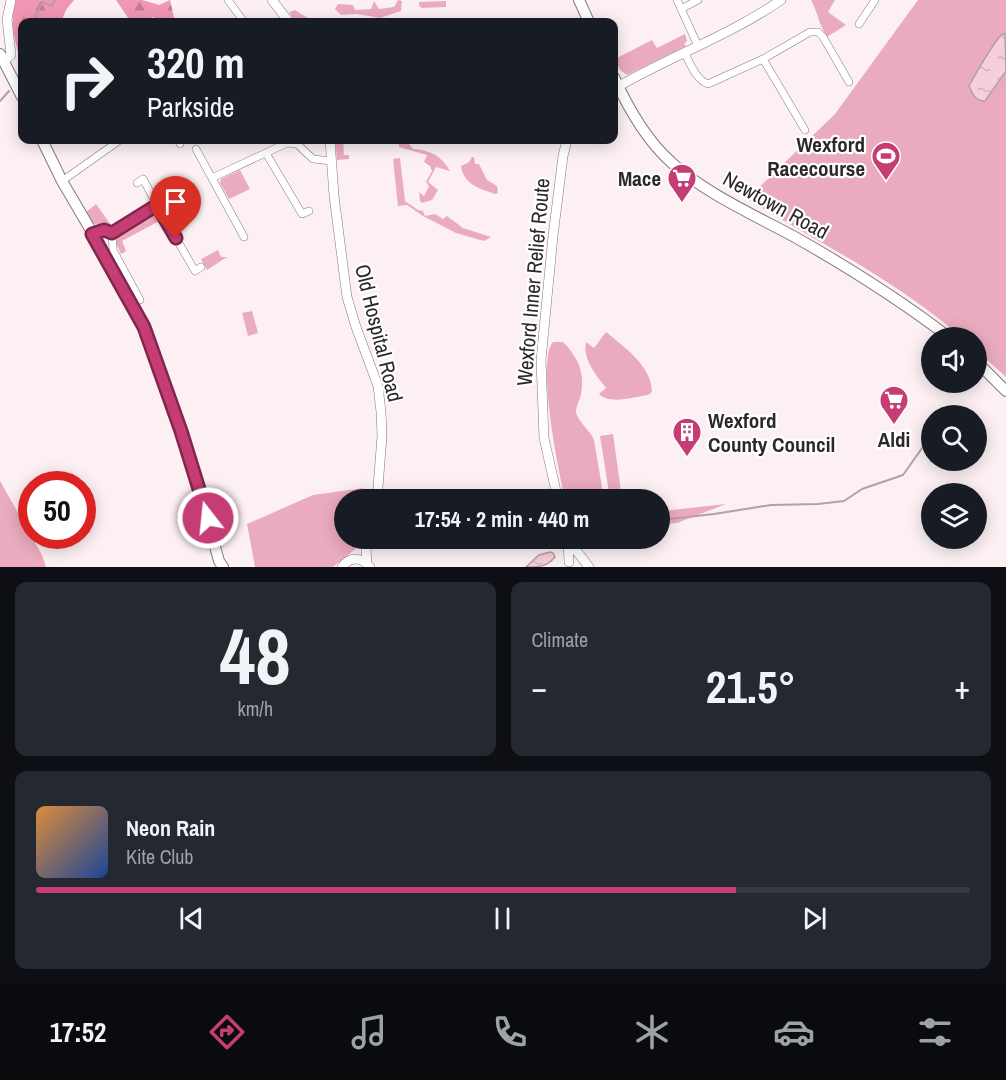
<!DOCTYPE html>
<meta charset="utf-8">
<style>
:root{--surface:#171b24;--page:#242831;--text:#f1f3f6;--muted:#9ea1a6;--line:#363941;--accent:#c63c75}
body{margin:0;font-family:"Archivo Narrow",sans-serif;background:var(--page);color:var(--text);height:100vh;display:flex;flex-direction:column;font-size:22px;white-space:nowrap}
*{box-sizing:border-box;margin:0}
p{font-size:20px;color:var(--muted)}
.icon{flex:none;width:33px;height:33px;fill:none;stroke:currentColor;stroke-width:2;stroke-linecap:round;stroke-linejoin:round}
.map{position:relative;height:567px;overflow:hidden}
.drawer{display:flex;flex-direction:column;gap:15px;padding:15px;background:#0d0f14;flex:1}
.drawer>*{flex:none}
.top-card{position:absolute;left:18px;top:18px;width:600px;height:126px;border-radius:12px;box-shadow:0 3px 15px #0003;background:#171b24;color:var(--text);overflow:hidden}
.fabs{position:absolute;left:921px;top:327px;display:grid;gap:12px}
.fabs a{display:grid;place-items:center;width:66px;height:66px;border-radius:50%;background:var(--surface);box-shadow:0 3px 15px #0003;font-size:30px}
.speed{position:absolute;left:18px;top:471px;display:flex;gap:12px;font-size:30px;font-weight:700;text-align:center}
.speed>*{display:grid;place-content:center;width:78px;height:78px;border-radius:50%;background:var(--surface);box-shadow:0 3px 15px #0003;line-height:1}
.speed .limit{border:9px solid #d22;background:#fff;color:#111}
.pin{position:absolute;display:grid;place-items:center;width:51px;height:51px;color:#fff;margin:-62px -26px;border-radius:50% 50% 50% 0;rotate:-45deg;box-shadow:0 0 6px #0007}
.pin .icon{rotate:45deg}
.me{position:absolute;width:66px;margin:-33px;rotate:344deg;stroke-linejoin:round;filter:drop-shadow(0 0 4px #0008)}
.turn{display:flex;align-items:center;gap:21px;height:126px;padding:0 30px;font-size:27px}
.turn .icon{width:78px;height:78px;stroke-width:2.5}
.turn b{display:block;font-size:42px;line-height:51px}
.big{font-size:45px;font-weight:800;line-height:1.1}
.drawer .tile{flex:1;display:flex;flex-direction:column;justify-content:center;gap:9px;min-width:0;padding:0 21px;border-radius:12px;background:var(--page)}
.drawer .dial{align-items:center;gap:0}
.dial b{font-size:78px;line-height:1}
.song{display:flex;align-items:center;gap:18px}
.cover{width:72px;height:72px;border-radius:9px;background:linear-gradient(135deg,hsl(30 70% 55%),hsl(220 70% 35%))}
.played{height:6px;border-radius:3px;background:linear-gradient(90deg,var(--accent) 75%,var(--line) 75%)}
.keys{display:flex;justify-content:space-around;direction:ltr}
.heat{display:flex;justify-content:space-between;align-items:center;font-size:33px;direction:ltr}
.drawer .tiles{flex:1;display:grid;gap:15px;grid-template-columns:1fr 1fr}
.tile:last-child{grid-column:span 2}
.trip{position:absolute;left:334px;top:489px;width:336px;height:60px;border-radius:30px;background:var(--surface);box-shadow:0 3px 15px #0003;font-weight:800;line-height:60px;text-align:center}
.menu{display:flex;height:96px;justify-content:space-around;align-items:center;background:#090b0e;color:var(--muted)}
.menu .icon{width:42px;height:42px}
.menu .on{color:var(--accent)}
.menu b{font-size:27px;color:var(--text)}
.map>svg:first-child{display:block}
.grass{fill:#ebabbe}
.forest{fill:url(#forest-firs)}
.water{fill:url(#water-ripples);stroke:#b99da5;stroke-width:1.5}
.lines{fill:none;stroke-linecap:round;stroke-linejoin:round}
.stream{stroke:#b99da5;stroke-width:2}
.minor-casing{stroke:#84797c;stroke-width:8}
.tertiary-casing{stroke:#84797c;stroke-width:10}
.secondary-casing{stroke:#84797c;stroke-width:12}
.minor{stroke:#fff;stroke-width:7}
.tertiary{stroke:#fff;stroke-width:9}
.secondary{stroke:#fff;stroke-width:10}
.route-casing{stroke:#81274c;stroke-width:15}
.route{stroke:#c63c75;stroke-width:10}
.labels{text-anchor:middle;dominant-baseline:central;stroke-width:4.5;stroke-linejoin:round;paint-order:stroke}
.poi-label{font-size:21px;font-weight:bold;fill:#2c2829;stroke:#fff;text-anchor:end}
.street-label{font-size:21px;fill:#2c2829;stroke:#fff}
</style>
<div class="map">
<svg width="1006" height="567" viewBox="0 0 1006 567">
<defs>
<pattern id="forest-firs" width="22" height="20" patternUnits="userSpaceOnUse" patternTransform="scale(1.5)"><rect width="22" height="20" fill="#f196b3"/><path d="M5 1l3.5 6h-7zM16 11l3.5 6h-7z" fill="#c37a92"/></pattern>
<pattern id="water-ripples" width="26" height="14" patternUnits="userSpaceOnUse" patternTransform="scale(1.5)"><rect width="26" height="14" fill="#f5cfda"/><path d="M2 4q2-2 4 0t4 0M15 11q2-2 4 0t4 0" fill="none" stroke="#d2b2bb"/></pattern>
</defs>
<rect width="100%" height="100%" fill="#fcf0f3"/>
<path class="grass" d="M398,0L402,1L401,11L380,18L357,14L341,15L335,9L338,4L353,5L355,10L371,9L374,1L379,9L394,7Z
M811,0H835L828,12L846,25L827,37C819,25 818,13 811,0Z
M918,0H1006V377L977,351L976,338L961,337C897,281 820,243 747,199L835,114Z
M446,1V7L422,8L419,6V2Z
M295,10L314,22H295L289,12Z
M685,34L687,41L684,44L686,46L627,75L620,70L615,59L652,40L657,48Z
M335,140H343L344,155H349V159L337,160Z
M399,140H406L413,149C430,150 442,156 450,171L436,167L428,182L438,190L432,200L422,203L420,201L419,192L424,196L429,186L426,182L432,171L430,166L424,162L427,155L399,147Z
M472,157H474L475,164H479L487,180L497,186L498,193L495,194C480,189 463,184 461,166L469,162Z
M400,158L405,201L418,210L423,211L425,216L435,214L443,219L447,216L463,228L491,237L484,241L456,233L423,216L407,205L398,206L393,159Z
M240,170L250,189L229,199L220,183L221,179Z
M96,204L111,225L93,224L86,212Z
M153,212L156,213L161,220L122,241L126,251L121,254L116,243L118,235Z
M218,250L221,257H227L207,270L201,259Z
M252,311L258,333L248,336L242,313Z
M606,332C623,346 652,366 652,392L648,395C634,397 610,405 599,394L606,388C596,375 582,359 586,342L594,348Z
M553,342H563C578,357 585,372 581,394C580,400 576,406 576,412C578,422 590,430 594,440L604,499H565C559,473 536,362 553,342Z
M613,434L622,499H610L600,436Z
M0,481L42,555L46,567H0Z
M363,488L362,499L345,500V538L359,539L358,547L333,567H255L247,524L313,495Z
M726,504L677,523L660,525V509L663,511Z"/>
<path class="forest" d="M16,0H74L66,10L61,22H22V49L18,52C13,33 10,19 16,0Z
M116,0H142L159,5L170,0L175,22H156L154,17L140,22H131Z"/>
<path class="water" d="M1005,34L1006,71L985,101C975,101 973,95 969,86C979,68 988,51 1001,35Z
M550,552L553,553L555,557C547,567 538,567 526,567L539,555Z"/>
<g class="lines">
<path class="stream" d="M33,22L42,2L52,6L55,0
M22,32V34
M0,101L9,91
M954,416V415
M660,520L714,514L771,505L818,504L844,501L862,489L903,475L932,434
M582,540L619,538"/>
<g class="minor-casing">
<path id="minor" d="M228,0L244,22
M677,0L698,46
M681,9L698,0
M859,24L875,0
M684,52C690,63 696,80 708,84L763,59L810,32H818L823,37L849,82
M763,59L805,130
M178,140L180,144
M196,149L244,237
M266,153L302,214L309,211
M212,178L287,143L297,144L313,159L331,161
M62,181L120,140
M137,183L143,179L157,205
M112,233L113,250L140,300
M92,234L104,230L112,233L157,205L195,271L201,267"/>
</g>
<g class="tertiary-casing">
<path id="tertiary" d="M272,0L289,22
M4,61L11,55L7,19L11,0
M614,89C668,57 729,36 781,0
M330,140L334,196L347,297L356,327L378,386L381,412L382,436L377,500
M558,500L544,438L541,360L553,236L563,156L567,140
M568,541L569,562
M569,541L589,567
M367,563L366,550L369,538
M342,567C350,556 362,557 370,567"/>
</g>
<g class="secondary-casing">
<path id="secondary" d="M579,0L589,22
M0,54L22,97
M614,77C628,108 646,140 672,163C705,193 754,215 793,236C848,267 899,299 950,338
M42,140L62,181L110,263L144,327L189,453L219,561L223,567
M976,361L1006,391"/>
</g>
<use href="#minor" class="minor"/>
<use href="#tertiary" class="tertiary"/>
<use href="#secondary" class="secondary"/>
</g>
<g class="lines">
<g class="route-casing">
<path id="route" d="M176,238L157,205L112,233L104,230L92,234L144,327L181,431L208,518"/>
</g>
<use href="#route" class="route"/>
</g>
<defs>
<g id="stadium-pin" transform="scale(1.5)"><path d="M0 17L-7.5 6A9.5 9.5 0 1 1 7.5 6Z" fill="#c63c75" stroke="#fff"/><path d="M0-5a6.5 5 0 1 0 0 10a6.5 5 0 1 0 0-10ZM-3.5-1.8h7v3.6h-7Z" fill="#fff"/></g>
<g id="supermarket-pin" transform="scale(1.5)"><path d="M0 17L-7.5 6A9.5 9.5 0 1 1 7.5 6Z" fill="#c63c75" stroke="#fff"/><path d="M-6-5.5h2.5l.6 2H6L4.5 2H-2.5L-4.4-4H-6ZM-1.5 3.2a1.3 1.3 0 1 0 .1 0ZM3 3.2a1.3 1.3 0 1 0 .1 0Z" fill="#fff"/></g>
<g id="building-pin" transform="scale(1.5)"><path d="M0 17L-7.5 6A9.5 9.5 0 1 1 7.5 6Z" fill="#c63c75" stroke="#fff"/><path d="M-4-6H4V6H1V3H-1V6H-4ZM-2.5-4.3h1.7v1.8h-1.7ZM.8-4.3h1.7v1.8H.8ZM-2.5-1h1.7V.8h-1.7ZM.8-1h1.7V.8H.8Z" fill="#fff"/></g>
</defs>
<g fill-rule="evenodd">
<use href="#stadium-pin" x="886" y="156"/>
<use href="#supermarket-pin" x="682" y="178"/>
<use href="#supermarket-pin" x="894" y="400"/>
<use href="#building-pin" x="687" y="432"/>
</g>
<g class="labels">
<g class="poi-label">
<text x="865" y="144">Wexford<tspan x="865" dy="24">Racecourse</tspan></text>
<text x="661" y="178">Mace</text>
<text x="708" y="420" text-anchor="start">Wexford<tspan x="708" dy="24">County Council</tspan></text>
<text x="894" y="439" text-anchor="middle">Aldi</text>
</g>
<g class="street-label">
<text transform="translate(776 205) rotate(29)">Newtown Road</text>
<text transform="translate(533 282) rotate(-85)">Wexford Inner Relief Route</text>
<text transform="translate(379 333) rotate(76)">Old Hospital Road</text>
</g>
</g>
</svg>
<div class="fabs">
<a><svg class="icon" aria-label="sound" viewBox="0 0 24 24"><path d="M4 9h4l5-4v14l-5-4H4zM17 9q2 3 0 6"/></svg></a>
<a><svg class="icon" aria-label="search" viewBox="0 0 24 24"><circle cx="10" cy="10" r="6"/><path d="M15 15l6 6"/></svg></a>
<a><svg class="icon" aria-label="layers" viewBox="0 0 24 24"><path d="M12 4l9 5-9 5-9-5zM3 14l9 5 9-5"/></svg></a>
</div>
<div class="speed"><div class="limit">50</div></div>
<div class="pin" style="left:176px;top:238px;background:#d93025"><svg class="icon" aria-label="arrive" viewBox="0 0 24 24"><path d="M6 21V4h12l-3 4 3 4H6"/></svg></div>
<svg class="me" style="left:208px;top:518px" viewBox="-20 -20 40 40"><circle r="17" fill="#c63c75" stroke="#fff" stroke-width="3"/><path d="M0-11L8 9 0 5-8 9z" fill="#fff"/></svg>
<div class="trip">17:54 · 2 min · 440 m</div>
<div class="top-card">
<div class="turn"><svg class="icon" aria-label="right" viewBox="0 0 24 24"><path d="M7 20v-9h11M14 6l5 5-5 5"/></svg><div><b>320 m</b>Parkside</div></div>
</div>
</div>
<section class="drawer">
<div class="tiles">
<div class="tile dial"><b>48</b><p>km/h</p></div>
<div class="tile"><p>Climate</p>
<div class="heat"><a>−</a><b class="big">21.5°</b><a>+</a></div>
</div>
<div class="tile">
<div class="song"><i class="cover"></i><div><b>Neon Rain</b><p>Kite Club</p></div></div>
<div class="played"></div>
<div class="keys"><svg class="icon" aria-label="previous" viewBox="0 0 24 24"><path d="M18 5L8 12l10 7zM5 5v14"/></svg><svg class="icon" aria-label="pause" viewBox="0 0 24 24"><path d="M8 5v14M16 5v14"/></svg><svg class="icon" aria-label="next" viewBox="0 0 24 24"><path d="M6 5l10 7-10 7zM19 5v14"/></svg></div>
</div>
</div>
</section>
<nav class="menu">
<b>17:52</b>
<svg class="icon on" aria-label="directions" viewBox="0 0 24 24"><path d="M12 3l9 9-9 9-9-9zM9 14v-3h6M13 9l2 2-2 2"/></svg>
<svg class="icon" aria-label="music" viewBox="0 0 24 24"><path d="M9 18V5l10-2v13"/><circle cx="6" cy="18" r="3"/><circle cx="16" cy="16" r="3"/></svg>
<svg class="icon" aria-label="phone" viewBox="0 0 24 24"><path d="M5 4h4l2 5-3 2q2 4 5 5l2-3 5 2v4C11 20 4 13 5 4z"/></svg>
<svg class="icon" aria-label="climate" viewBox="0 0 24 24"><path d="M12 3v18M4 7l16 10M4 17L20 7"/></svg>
<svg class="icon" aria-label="car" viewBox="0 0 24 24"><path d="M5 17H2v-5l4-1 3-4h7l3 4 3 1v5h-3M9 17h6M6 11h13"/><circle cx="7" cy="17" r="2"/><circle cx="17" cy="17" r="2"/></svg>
<svg class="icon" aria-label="filters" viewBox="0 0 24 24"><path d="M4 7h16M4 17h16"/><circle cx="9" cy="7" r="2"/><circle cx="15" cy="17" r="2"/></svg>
</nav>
